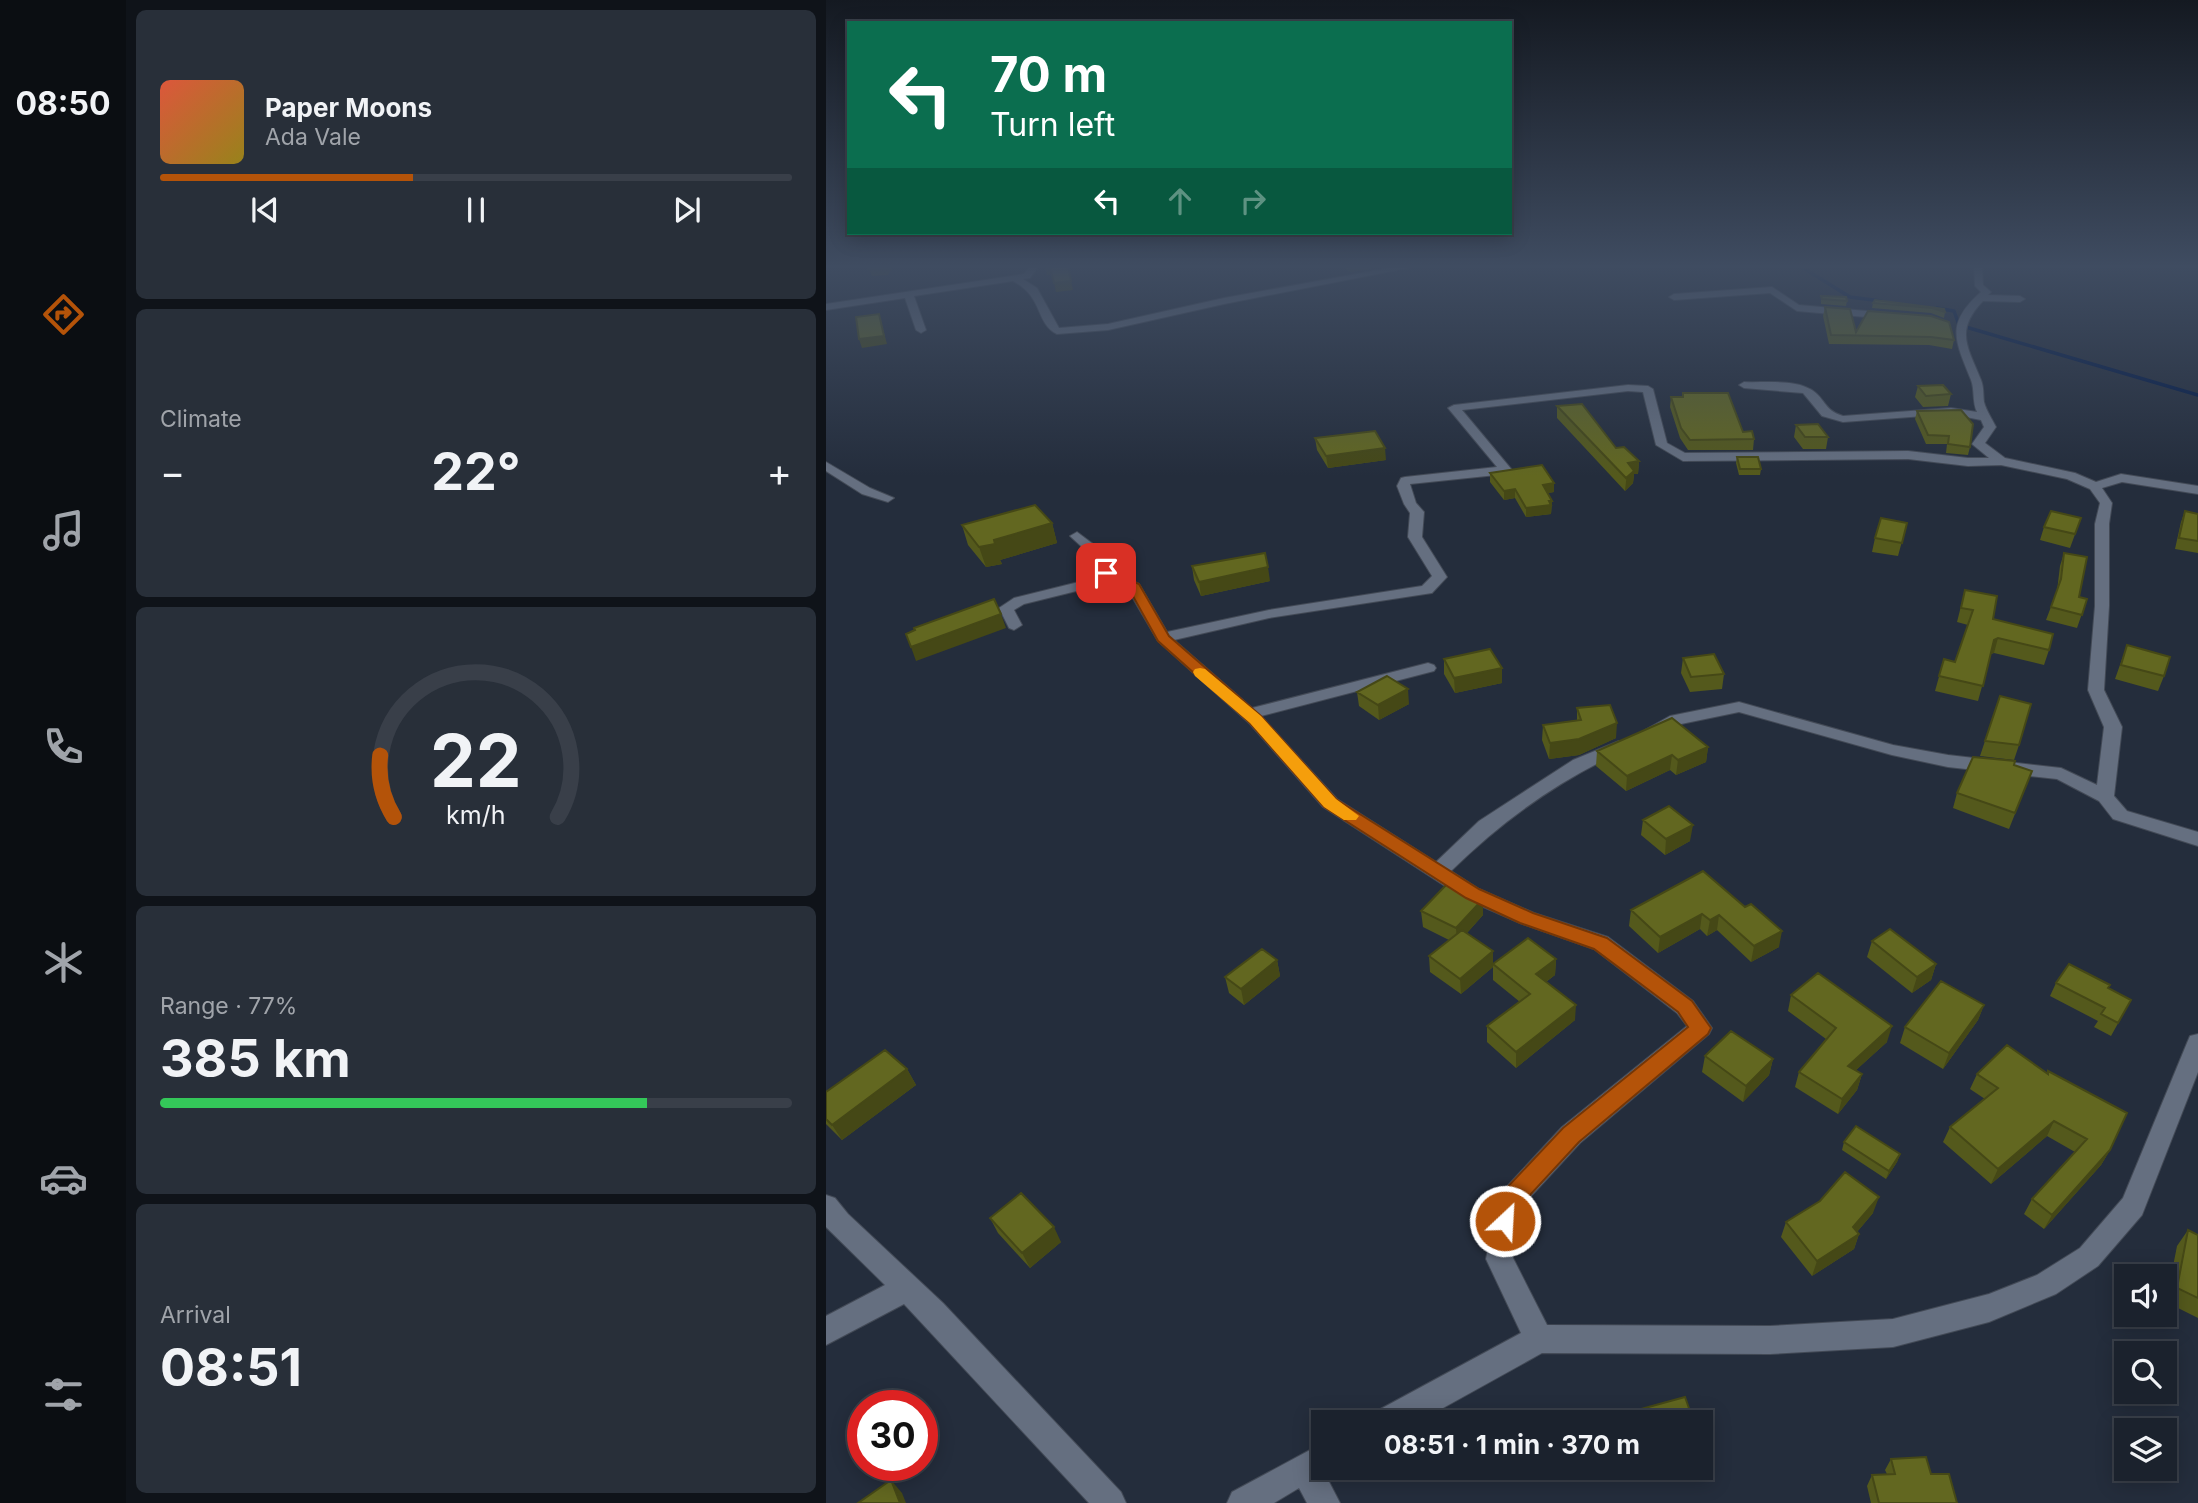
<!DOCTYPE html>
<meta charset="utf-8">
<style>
:root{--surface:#1b222d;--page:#282f39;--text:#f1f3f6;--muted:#a0a4aa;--line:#393f49;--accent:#b45309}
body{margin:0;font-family:Inter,sans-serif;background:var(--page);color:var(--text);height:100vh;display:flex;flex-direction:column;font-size:26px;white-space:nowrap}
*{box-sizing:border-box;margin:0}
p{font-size:23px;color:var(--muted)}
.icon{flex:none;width:38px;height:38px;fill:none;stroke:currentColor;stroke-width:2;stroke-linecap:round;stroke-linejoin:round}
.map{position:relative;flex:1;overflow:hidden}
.drawer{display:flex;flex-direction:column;gap:10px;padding:10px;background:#0f1319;width:700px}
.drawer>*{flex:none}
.hud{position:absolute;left:21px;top:21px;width:665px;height:214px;border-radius:0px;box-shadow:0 4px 18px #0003,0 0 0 2px var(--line);background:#0b6e4f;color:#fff;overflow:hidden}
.buttons{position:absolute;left:1288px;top:1264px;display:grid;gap:14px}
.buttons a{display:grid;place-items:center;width:63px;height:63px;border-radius:0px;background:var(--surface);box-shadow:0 4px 18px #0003,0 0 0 2px var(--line);font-size:35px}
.speed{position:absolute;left:21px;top:1390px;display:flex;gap:14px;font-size:35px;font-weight:700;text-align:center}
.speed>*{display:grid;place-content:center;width:91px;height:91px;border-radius:50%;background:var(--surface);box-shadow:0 4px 18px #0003,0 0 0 2px var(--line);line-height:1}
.speed .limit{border:10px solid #d22;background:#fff;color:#111}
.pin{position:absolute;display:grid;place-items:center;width:60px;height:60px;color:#fff;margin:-30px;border-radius:14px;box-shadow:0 4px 10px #0006}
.me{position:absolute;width:77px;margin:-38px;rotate:25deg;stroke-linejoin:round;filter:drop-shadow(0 0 5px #0008)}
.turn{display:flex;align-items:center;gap:24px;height:147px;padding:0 28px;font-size:32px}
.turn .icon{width:91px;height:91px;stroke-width:2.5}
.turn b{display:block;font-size:49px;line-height:60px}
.lanes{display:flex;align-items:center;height:66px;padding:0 28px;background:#0003;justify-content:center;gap:35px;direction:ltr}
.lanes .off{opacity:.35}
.big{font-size:52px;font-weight:700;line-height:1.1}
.drawer .tile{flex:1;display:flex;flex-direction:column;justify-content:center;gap:10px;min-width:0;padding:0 24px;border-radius:10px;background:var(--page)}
.drawer .dial{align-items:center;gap:0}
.dial svg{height:182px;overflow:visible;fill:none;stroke:var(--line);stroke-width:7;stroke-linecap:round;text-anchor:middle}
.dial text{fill:var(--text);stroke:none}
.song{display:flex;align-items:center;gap:21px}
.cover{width:84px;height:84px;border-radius:10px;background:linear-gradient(135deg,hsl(10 70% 55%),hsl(50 70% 35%))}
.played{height:7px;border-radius:4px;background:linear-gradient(90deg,var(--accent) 40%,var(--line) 40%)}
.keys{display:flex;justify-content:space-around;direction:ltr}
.heat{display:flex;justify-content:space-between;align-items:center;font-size:38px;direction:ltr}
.charge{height:10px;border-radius:5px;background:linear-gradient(90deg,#34c759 77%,var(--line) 0)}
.trip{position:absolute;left:485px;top:1410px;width:402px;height:70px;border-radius:0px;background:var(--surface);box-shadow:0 4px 18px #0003,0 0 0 2px var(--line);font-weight:700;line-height:70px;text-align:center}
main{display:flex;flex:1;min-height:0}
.menu{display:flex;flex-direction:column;width:126px;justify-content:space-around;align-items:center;background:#0b0e12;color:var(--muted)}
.menu .icon{width:49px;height:49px}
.menu .selected{color:var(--accent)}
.menu b{font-size:32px;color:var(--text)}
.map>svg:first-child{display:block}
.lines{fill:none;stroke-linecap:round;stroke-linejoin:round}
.stream{stroke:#011947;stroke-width:3.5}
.street-casing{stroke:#434a56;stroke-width:2}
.street{fill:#656f80;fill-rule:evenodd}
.wall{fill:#54591c}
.shaded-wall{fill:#454816}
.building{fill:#626720;stroke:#454816;stroke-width:2}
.route{fill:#b45309;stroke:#753606;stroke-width:2}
.slow{fill:#f59e0b}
</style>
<main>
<nav class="menu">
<b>08:50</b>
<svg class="icon selected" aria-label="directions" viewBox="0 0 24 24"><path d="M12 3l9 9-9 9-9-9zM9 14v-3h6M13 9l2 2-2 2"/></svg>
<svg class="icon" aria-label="music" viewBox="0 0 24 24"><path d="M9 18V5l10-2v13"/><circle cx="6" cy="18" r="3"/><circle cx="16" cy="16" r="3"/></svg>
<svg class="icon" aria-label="phone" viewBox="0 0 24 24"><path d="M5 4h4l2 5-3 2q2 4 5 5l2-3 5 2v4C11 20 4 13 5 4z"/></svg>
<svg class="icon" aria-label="climate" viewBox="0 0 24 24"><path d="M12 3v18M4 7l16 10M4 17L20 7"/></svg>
<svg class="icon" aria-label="car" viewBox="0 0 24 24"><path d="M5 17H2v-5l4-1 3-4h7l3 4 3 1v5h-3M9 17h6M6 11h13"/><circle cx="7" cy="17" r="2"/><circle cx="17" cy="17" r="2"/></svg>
<svg class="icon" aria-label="filters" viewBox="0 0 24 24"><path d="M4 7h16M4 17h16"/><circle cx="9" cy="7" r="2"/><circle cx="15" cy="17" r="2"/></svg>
</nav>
<section class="drawer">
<div class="tile">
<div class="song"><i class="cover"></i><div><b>Paper Moons</b><p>Ada Vale</p></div></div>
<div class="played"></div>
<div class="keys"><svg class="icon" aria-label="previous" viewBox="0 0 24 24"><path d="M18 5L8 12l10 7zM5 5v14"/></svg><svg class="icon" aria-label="pause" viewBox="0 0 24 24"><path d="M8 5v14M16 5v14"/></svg><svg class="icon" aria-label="next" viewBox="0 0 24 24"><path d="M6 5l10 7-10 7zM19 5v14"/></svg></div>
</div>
<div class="tile"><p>Climate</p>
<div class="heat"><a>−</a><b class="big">22°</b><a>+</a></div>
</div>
<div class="tile dial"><svg viewBox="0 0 100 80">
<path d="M14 69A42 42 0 1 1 86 69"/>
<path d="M14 69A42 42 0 0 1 8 42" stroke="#b45309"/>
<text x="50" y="56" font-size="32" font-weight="700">22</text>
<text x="50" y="72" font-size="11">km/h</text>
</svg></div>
<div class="tile"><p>Range · 77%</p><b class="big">385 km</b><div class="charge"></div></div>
<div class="tile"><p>Arrival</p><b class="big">08:51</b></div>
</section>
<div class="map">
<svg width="1372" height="1503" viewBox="0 0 1372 1503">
<rect width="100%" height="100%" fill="#242d3c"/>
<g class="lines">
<path class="stream" d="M974,266L1024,297L1055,301
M1111,308L1128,311L1133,325L1372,395"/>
<g class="street-casing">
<path id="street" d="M204,266H213L204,278L197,279L211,288L233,328L282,324L398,298L574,266H592L398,304L282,330L231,334C209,323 218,297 187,281L88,296L100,330L95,333L90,330L79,298L0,310V304L198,274Z
M1148,266H1156L1157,285L1165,292L1162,295L1194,296L1199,299L1194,302L1157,301C1128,331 1142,347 1155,380C1158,387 1157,395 1158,402C1160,410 1166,419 1170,427L1159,443L1179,458L1249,473L1270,482L1295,474L1372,486V494L1296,482L1276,488L1286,503L1283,524V606L1278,690L1296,727L1288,796L1301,811L1372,832V846L1287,819L1273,801L1231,779L1122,767L1066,755L913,712L855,724L828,735L822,734L819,730L844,716L913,702L1067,745L1122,755L1235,768L1271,785L1278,727L1262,690L1269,606V524L1274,503L1264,489L1241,479L1175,465L1142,466L1082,459L857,461L830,445L817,392L802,391L636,410L686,470L680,474L584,484L590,503L598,512L596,537L621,577L606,593L443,618L348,640L426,708L602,663L608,665L610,668L608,671L435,716L511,799L610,862L653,821L747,760L793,741L802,746L799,750C733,780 677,820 625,871L653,889L708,913L782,937L867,1001L886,1028L883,1034L754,1143L694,1208L687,1258L721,1325L944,1326L1067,1319L1163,1294L1211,1275L1254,1248L1297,1198L1361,1043L1364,1036L1372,1034V1072L1316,1215L1272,1266L1230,1294L1163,1322L1067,1347L944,1354L716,1353L590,1423H545L549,1412L695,1333L660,1259L673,1195L736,1127L861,1026L851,1013L768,949L694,923L639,899L497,807L424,724L332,641L302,590L287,582L198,604L188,610L196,625L188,630L183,628L173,608L188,598L273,577L268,558L244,536L251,532L279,553L286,571L313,584L341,632L443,610L596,586L606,576L582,537L584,513L578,504L571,486L575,478L579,477L671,467L622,408L628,405L802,385L822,386L827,389L841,443L859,453L1082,451L1142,458H1163L1146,444L1158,427L1155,420L1125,414L1017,422L996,416L977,393L918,388L913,385L918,382C937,383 967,379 984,389C999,397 997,410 1017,416L1125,408L1151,412C1146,402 1149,390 1145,380C1129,340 1119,324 1155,292L1149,286Z
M946,287L973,305L1063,313L1068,316L1063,319L971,311L944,293L848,300L843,297L848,294Z
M0,462L44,488L68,498L62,502L36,494L0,471Z
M0,1195L9,1198L22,1214L117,1303L295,1492L300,1503H263L78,1304L0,1345V1316L59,1285L0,1227Z
M497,1443V1468H508L499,1474L514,1503H481L473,1488L448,1503H401L406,1492Z"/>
</g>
<use href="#street" class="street"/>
</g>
<path class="wall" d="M515,266H559L525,272Z
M995,296L1021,301L1020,306L995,304Z
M1047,303L1118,309L1119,312L1118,318L1105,313L1046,308Z
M999,307L1030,332L1042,311L1128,340L1126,349L1103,345L1003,344L997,316Z
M1092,386L1125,394L1122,406L1097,407L1089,397Z
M845,397L917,432L928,439L927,450H862L854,438L844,407Z
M731,406L790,448L813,461L812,474H808L807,483L799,491L731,418Z
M1091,411L1144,447L1142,455L1120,453L1121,444H1100L1089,419Z
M970,425L1002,437L1000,449H977L968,437Z
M489,438L560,460L502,468L491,450Z
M911,457L935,469L934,475H913L910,463Z
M664,473L728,483V492L722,493L726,501L725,514L700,517L689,498L678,500L664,482Z
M1359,511L1372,514V553L1349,549L1355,522Z
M1255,518L1244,548L1214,540L1218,527Z
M226,523L231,543L174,560L176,564L160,567L142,545L136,525Z
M1081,523L1072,556L1046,552L1049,538Z
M1238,553L1253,597L1261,599L1251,628L1220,620L1231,591L1234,566Z
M366,566L444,581L375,596L368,580Z
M1139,590L1167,619L1223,650L1218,665L1168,653L1165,654L1152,701L1109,691L1118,659L1129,662L1142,625L1131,622Z
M1301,645L1338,676L1332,691L1289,679Z
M857,658L898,674L896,689L864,692L855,673Z
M618,659L676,683L629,693L618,674Z
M531,692L583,704L553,720L533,706Z
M1174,696L1193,745L1188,760L1154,756Z
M751,708L790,738L753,755L723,759L716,740L717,725L751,720Z
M882,747L880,762L850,775L844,770L800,791L770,766L771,751Z
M1206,771L1183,829L1127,808L1131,793Z
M817,820L864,841L839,855L815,835Z
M877,871L953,947L925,962L891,930L881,936L874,929L832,953L803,926L805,910Z
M595,911L657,915L641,933L668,964L730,959L729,975L720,982L749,1020L690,1068L661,1042V1026L694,1002L667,980V967L635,994L604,972L603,956L623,940L597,927Z
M1046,941L1110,964L1105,980L1086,993L1041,957Z
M451,960L454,976L418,1005L403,993L399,977Z
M1230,983L1282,989L1305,1000L1285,1036L1268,1027L1272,1021L1224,996Z
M965,995L1061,1042L1030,1070L1036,1074L1031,1090L1012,1114L969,1087L973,1072L1000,1039L962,1011Z
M1158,1005L1152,1020L1117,1069L1074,1043L1079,1027Z
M879,1056L947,1059L943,1075L917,1102L876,1072Z
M81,1069L90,1085L16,1140L0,1124V1092Z
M1222,1071L1284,1150L1275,1165L1218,1229L1198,1214L1206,1199L1249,1152L1221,1136L1165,1184L1117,1142L1124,1127L1159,1099L1144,1089L1151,1074L1221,1073Z
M1018,1142L1074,1154L1071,1162L1060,1179L1016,1150Z
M1047,1213L1031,1232L1033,1234L1028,1249L986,1276L955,1237L960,1222Z
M164,1218L235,1242L204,1268L172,1233Z
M1362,1230L1372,1235V1318L1340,1302L1351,1246Z
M1065,1459L1105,1474L1131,1503H1045L1041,1486L1046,1475L1061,1474L1059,1470Z"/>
<path class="shaded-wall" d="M61,266H68L62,275L46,276L43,269Z
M219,266H224L226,274L221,275Z
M524,266H559L525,272Z
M245,281L247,290L230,292L228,283Z
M53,314L61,344L36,348L33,339Z
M559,448L560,460L502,468L500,456Z
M813,461L812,474H808L807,483L799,491L802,463Z
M728,483V492L717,494V485Z
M689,489V498L678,500V491Z
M723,501H726L725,514L700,517V508Z
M226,523L231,543L174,560L176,564L160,567L153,547L168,540Z
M442,567L444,581L375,596L373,582Z
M175,614L180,628L90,661L85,647Z
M1172,638L1168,653L1163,654L1168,640Z
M676,668V683L629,693L628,678Z
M582,689L583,704L553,720L552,705Z
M791,723L790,738L753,755L723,759L724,743Z
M882,747L880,762L850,775L852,760Z
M846,755L844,770L800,791L801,776Z
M867,825L864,841L839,855L840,839Z
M657,899V915L631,944L630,928Z
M876,914L874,929L832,953L834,937Z
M893,915L891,930L881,936L884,920Z
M956,931L953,947L925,962L928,946Z
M667,951V967L635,994L634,979Z
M730,959L729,975L710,989V974Z
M451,960L454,976L418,1005L415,989Z
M1110,964L1105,980L1086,993L1091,977Z
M750,1005L749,1020L690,1068V1052Z
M1158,1005L1152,1020L1117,1069L1123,1053Z
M1066,1026L1061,1042L1018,1081L1022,1066Z
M947,1059L943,1075L917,1102L920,1086Z
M81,1069L90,1085L16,1140L6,1125Z
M1036,1074L1031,1090L1012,1114L1016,1099Z
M1228,1121L1221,1136L1165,1184L1172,1169Z
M1284,1150L1275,1165L1218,1229L1226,1215Z
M1074,1154L1071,1162L1060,1179L1063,1171Z
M1053,1197L1047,1213L1025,1239L1033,1234L1028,1249L986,1276L991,1261L1027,1227Z
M228,1227L235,1242L204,1268L196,1253Z
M865,1414L863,1421L856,1423H832Z
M65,1480L76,1493L80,1503H74Z"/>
<path class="building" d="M45,266H61L60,268L43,269Z
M224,266H242L245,281L228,283Z
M995,296L1020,297L1021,301L996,299Z
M1049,300L1118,309L1119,312L1106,308L1047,303Z
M999,307L1024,309L1030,332L1042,311L1105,316L1123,322L1128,340L1105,337L1005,335Z
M53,314L58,336L33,339L30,317Z
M1117,385L1125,394L1100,396L1092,386Z
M857,393H902L917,432L926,431L928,439L864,440L855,428L845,397H857Z
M756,404L790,448L798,447L813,461L802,463L808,471L800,478L731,406Z
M1135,410L1147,424L1144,447L1122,444L1123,436L1102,435L1091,411Z
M992,424L1002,437H979L970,425Z
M549,431L559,448L500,456L489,438Z
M911,457H932L935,469H914Z
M716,465L728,483L717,485L726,501H723L725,505L700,508L689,489L678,491L664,473Z
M209,505L226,523L168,540L169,544L153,547L136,525Z
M1225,511L1255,518L1249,534L1218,527Z
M1359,511L1372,514V541L1353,538Z
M1055,518L1081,523L1076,543L1049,538Z
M439,553L442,567L373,582L366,566Z
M1238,553L1261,557L1253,597L1261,599L1256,615L1225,607L1235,579Z
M1139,590L1171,596L1167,619L1227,634L1223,650L1172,638L1168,640L1157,686L1113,676L1118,659L1129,662L1147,610L1135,608Z
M168,599L175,614L85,647L80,634L89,630L88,628Z
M1301,645L1344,657L1338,676L1295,665Z
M664,649L676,668L628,678L618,659Z
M888,654L898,674L865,677L857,658Z
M561,676L582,689L552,705L531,692Z
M1174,696L1205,704L1193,745L1159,741Z
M784,705L791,723L753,739L724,743L717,725L755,720L751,708Z
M846,718L882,747L852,760L846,755L801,776L771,751Z
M1147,757L1189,761L1188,765L1206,771L1189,813L1131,793Z
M843,806L867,825L840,839L817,820Z
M877,871L919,907L925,904L956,931L928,946L893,915L884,920L876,914L834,937L805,910Z
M622,883L657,899L630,928L595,911Z
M1064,929L1110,964L1091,977L1046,941Z
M636,930L667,951L634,979L603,956Z
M702,938L730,959L710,974L750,1005L690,1052L661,1026L704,994L667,964Z
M436,949L451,960L415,989L399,977Z
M1243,964L1284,985L1282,988L1305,1000L1292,1023L1275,1014L1279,1008L1230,983Z
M992,973L1066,1026L1022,1066L1036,1074L1016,1099L973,1072L1010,1028L965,995Z
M1115,981L1158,1005L1123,1053L1079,1027Z
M905,1031L947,1059L920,1086L879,1056Z
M1181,1045L1222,1074V1071L1301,1113L1284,1150L1226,1215L1206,1199L1261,1139L1228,1121L1172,1169L1124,1127L1172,1088L1151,1074Z
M59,1050L81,1069L6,1125L0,1119V1092Z
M1030,1126L1074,1154L1063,1171L1018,1142Z
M1019,1172L1053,1197L1027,1227L1033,1234L991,1261L960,1222L994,1201Z
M195,1193L228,1227L196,1253L164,1218Z
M1362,1230L1372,1235V1298L1351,1288Z
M859,1397L865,1414L832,1423H788L786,1417Z
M1100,1457L1105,1474H1123L1131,1503H1053L1046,1475L1069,1474L1065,1459Z
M65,1480L74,1503H32Z"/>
<linearGradient id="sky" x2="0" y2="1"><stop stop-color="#141921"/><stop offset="0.56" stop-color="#3f4c61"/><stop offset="1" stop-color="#3f4c61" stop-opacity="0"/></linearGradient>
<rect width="1372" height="476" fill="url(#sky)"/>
<path class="route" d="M280,569L313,584L343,636L435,716L510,799L653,889L707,913L781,938L866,1001L885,1028L882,1034L753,1142L693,1207L688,1229L679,1233L671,1229L667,1221L674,1195L737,1128L862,1027L852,1012L768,949L694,923L640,898L498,807L424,723L332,641L303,589L276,576V570Z"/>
<path class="slow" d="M374,668L379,669L435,716L510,799L533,816L530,820H518L498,807L424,723L369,676L367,672L369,669Z"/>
</svg>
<div class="buttons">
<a><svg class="icon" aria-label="sound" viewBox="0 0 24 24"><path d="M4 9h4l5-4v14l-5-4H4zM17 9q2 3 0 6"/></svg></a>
<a><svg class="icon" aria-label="search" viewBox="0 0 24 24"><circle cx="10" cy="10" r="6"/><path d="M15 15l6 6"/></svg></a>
<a><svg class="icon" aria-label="layers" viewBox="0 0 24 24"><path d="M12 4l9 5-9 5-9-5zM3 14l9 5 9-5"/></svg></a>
</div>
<div class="speed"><div class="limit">30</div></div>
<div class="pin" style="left:280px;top:573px;background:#d93025"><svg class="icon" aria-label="arrive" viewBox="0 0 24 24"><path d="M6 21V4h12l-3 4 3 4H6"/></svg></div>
<svg class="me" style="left:679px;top:1221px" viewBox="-20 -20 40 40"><circle r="17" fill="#b45309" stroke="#fff" stroke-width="3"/><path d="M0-11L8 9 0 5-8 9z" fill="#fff"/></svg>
<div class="trip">08:51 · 1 min · 370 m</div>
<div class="hud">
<div class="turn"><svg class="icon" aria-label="left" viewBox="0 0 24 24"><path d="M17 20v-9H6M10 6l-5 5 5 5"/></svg><div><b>70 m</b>Turn left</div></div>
<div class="lanes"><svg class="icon" aria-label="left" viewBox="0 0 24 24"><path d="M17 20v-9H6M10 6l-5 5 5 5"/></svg><svg class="icon off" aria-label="ahead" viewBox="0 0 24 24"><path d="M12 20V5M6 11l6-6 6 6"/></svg><svg class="icon off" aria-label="right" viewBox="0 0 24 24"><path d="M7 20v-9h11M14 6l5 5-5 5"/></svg></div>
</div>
</div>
</main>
